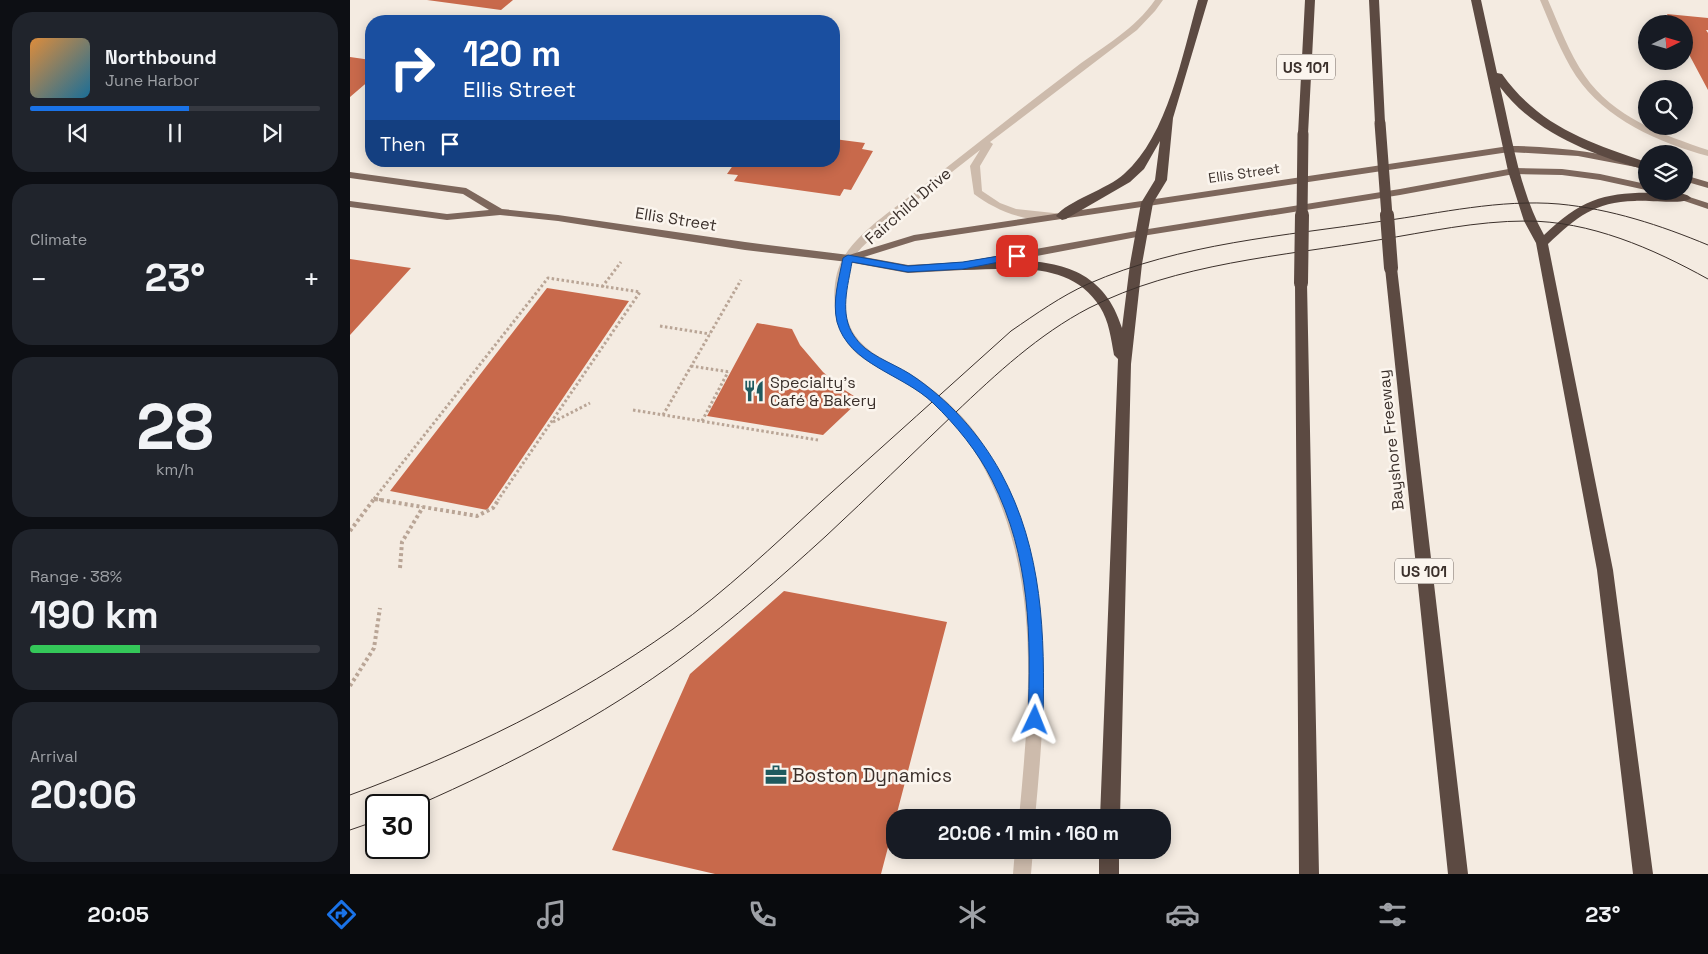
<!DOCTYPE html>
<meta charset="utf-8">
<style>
:root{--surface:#171b24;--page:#20242c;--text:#f1f3f6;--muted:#9ea1a6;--line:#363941;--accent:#1a73e8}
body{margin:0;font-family:"Space Grotesk",sans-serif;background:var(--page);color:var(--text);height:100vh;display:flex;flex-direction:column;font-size:19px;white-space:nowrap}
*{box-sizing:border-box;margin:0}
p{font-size:16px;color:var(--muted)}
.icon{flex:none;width:28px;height:28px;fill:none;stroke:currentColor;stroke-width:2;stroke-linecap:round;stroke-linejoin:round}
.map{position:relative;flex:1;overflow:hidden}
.panel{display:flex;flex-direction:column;gap:12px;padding:12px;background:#0d0f14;width:350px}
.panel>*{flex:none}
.banner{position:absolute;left:15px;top:15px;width:475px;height:152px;border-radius:20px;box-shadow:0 2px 12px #0003;background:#1a4fa0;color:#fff;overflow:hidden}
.needle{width:32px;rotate:85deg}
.fabs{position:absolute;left:1288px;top:15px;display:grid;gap:10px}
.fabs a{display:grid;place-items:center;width:55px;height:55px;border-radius:50%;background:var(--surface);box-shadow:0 2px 12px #0003;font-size:25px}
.speed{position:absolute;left:15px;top:794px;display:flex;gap:10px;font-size:25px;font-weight:700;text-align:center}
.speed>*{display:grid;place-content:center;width:65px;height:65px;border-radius:50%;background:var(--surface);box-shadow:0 2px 12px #0003;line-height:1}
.speed .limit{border:2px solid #111;border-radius:8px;background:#fff;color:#111}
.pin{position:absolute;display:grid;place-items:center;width:42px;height:42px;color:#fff;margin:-21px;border-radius:10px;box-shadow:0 2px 8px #0006}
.me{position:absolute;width:55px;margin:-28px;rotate:2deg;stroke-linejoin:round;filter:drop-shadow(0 0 4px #0008)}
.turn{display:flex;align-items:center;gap:18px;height:105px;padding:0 15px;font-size:22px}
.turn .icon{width:65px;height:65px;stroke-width:2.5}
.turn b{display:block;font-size:35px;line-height:42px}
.then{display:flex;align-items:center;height:48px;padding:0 15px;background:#0003;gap:10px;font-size:19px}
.big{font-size:38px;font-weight:600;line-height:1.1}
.panel .tile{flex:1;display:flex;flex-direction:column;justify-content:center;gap:8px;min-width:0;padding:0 18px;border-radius:20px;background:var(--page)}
.panel .dial{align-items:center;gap:0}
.dial b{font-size:65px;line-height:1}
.song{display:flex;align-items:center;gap:15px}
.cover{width:60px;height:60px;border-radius:8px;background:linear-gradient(135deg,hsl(30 70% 55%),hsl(200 70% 35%))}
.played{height:5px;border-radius:2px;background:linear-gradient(90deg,var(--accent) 55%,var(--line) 55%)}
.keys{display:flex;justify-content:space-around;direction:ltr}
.heat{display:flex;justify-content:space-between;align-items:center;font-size:28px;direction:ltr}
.charge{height:8px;border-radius:4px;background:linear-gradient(90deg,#34c759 38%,var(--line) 0)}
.trip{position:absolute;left:536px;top:809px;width:285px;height:50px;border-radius:20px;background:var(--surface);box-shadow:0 2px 12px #0003;font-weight:600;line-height:50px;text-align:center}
.dock{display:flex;height:80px;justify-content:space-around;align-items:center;background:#090b0e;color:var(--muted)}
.dock .icon{width:35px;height:35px}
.dock .active{color:var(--accent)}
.dock b{font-size:22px;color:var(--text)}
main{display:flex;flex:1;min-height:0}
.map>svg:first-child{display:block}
.building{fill:#c8694b}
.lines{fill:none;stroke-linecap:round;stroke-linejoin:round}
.path-far1{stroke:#b9a596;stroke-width:3;stroke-dasharray:2.5 2.5;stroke-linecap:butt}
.path{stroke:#b9a596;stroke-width:4;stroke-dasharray:3 3;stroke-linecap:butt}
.minor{fill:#cdbbac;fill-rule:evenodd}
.major{fill:#7d675c;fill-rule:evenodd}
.highway{fill:#5c4a42;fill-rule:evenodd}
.tram{stroke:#3b302b;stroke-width:1}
.highway-bridge-far1{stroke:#5c4a42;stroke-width:11}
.highway-bridge{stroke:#5c4a42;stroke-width:14}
.route{fill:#1a73e8;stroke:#114b97}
.labels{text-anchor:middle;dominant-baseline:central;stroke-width:5;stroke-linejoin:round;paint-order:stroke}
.far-street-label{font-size:14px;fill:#3b302b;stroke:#fbf5ee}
.shield{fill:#fbf5ee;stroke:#756b66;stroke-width:1}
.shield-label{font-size:15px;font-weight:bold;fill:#3b302b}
.street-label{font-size:16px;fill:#3b302b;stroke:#fbf5ee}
.poi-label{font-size:16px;fill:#3b302b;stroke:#fbf5ee;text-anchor:start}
.near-poi-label{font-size:19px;fill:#3b302b;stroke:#fbf5ee;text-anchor:start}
</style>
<main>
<section class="panel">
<div class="tile">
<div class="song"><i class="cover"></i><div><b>Northbound</b><p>June Harbor</p></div></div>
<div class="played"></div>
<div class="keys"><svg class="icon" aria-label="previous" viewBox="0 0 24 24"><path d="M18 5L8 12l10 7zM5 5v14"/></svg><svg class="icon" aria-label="pause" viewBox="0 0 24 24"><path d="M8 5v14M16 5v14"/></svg><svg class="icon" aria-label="next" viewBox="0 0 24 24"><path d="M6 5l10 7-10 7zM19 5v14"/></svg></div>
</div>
<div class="tile"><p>Climate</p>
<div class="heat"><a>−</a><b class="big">23°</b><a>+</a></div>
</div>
<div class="tile dial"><b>28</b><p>km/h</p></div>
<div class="tile"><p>Range · 38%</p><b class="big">190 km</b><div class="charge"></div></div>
<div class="tile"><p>Arrival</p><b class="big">20:06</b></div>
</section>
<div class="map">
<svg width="1358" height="874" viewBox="0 0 1358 874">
<rect width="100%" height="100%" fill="#f4ebe1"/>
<path class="building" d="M77,0H163L151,10Z
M1317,14L1358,18V30H1356L1358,33V90L1334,45V24H1322Z
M0,57L21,60V79L0,97Z
M484,139L515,143L512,149L523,151L501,190L494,189L490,196L384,181L388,175L377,174L386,161H484Z
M225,161H265L260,167Z
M0,259L61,268L0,335Z
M197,288L279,301L137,510L40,491Z
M407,323L442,329L450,345L473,372L490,387L510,400L473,435L357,416Z
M434,591L597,622L531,874H365L262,850L340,674Z"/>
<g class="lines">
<path class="path-far1" d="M252,287L271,262
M310,326L360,334
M341,366L380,372
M283,410L468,440
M313,415L391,280
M352,421L378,372
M203,422L240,403
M24,499L33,500
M24,499L198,278L290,292L148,500"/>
<path class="path" d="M25,499L127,516L143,508L149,499
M0,531L24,499
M50,568L52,542L73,507
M0,686L24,648L30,608"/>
<path class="minor" d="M805,0H813L805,11L787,30L640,142L643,144L630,166L632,191L650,203L666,209L713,214V218C683,226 646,211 624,194L620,166L630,150C598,175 566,200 536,226C525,236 509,247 502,261C495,275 494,297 496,312C502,351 539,360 567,378C584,390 601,404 615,420C628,434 637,451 646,467C707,575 696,699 685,818H669C681,689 693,562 622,447C605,419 577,396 550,379C534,369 515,363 502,349C482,327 478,280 495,255C514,227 547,207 573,186C624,146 674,106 726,67C754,46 785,29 805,0Z
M1190,0H1198C1209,25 1219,53 1235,76C1263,117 1313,135 1358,150V156C1309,143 1255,119 1226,76C1211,53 1201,26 1190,0Z
M665,850H683L681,874H663Z"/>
<path class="major" d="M1159,146C1206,146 1251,153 1296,163V169L1228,156L1159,152L565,241L514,257L558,265L613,262L792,230L1050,189L1164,168L1212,169L1250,174L1296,184V190L1250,180L1212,175L1164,174L1050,195L792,236L613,270L558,273L498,262L395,250L208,221L150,215L97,220L0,207V201L97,214L139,210L113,194L0,178V172L116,188L152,209L208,215L395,242L499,255L564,235Z
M1334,175L1358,182V188L1334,181Z
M1305,191H1321L1358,203V209Z"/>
<path class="highway" d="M848,0H858L823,118L817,180L803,203L792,264L781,364L770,818H750L768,359L764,355C761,339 759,321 750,307C721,260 660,269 613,270L607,266L613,262C678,259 749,252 772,328L780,264L791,203L805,180L810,141L794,169L780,182L716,219L712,220L706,216C717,201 758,189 774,174C818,135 832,55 848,0Z
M955,0H965L958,134L953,137L948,134Z
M1019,0H1029L1035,123L1030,126L1025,123Z
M1121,0H1131L1147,73L1152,74C1189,126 1238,142 1296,162V170C1244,156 1183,132 1150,87C1162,136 1169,190 1194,235C1234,196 1260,191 1315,193C1323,193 1336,192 1341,198C1336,205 1296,200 1285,201C1244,202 1227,217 1198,244L1263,570L1303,874H1283L1247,570L1186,243L1174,221L1158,171Z
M1041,264L1047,268L1118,874H1098L1035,268Z
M951,278L957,283L969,874H949L945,283Z
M749,850H769V874H749Z"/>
<path class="tram" d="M0,795C114,753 223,700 323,629C376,591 424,545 472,501C535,444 598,388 661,331C686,314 711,296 738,284C831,243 934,236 1033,221C1091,213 1150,199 1209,204C1261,209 1310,225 1358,245
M68,805C161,764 252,717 334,656C383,619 430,578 476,536C519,496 562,454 605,413C646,374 689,334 739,308C827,263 932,256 1028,240C1077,232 1126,221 1176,221C1240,221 1302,248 1358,279
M0,830L26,821"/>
<path class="highway-bridge-far1" d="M1030,123L1037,216
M952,216L953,134"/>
<path class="highway-bridge" d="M1037,215L1041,268
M951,283L952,215"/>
</g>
<path class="route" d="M667,253L670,254V258L613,269L558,272L502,262C498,286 489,314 504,336C516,355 541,362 560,374C598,399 629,433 651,473C693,550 695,635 693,720L690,725L685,727L680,725L678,720C681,636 681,558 642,480C628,452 606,425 583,403C553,374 499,365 487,322C482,301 489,279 493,258L498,255L558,266L613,262Z"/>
<defs>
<g id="restaurant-bare" transform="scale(1.725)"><path d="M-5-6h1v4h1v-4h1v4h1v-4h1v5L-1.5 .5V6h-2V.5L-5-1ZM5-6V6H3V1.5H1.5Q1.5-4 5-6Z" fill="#1f5a5e" stroke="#fbf5ee" stroke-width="2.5" paint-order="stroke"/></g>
<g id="office-bare" transform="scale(1.725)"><path d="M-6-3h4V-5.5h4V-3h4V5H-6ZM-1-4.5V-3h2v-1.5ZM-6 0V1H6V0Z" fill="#1f5a5e" stroke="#fbf5ee" stroke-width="2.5" paint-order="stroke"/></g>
</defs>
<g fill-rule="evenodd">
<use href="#restaurant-bare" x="404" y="391"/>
<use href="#office-bare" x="426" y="775"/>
</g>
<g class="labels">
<g class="far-street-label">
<text transform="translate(894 173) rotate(-8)">Ellis Street</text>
</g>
<g class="shield">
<rect x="927" y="54.5" width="58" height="25" rx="4"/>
<rect x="1045" y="558.5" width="58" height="25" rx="4"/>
</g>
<g class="shield-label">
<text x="956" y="67">US 101</text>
<text x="1074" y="571">US 101</text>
</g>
<g class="street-label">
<text transform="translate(558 206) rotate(-41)">Fairchild Drive</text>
<text transform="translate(326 219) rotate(9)">Ellis Street</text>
<text transform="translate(1041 440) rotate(-96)">Bayshore Freeway</text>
</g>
<g class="poi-label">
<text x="420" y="382">Specialty's<tspan x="420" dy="18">Café &amp; Bakery</tspan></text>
</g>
<g class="near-poi-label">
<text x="442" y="775">Boston Dynamics</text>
</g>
</g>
</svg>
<div class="fabs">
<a><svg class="needle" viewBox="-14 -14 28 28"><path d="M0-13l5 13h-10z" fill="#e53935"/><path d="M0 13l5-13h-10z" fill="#9ea1a6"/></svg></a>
<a><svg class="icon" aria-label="search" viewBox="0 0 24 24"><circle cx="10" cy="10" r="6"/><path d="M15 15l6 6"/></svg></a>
<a><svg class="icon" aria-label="layers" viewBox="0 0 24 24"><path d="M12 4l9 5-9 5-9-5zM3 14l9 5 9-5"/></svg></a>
</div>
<div class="speed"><div class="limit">30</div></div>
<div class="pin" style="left:667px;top:256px;background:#d93025"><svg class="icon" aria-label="arrive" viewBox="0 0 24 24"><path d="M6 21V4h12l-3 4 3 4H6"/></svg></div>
<svg class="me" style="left:685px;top:720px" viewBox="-20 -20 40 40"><path d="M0-17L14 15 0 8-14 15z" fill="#1a73e8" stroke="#fff" stroke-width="4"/></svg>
<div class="trip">20:06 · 1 min · 160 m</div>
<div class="banner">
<div class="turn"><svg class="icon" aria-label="right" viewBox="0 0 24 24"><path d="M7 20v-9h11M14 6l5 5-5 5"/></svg><div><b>120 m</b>Ellis Street</div></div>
<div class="then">Then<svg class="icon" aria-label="arrive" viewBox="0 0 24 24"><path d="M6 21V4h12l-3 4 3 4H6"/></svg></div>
</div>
</div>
</main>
<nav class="dock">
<b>20:05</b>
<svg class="icon active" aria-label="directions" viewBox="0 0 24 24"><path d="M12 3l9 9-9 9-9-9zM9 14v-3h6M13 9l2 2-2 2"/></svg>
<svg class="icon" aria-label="music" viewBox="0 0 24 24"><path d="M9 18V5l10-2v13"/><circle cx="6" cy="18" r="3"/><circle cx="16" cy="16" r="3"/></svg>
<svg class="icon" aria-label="phone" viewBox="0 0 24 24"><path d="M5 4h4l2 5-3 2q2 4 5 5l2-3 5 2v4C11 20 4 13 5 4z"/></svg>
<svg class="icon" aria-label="climate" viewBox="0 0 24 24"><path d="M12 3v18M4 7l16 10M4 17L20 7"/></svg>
<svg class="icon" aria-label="car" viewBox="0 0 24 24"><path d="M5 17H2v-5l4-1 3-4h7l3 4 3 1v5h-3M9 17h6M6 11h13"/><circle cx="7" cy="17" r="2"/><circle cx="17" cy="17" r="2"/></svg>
<svg class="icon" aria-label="filters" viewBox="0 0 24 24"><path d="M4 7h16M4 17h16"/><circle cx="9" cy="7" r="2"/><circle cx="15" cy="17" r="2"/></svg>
<b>23°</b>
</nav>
